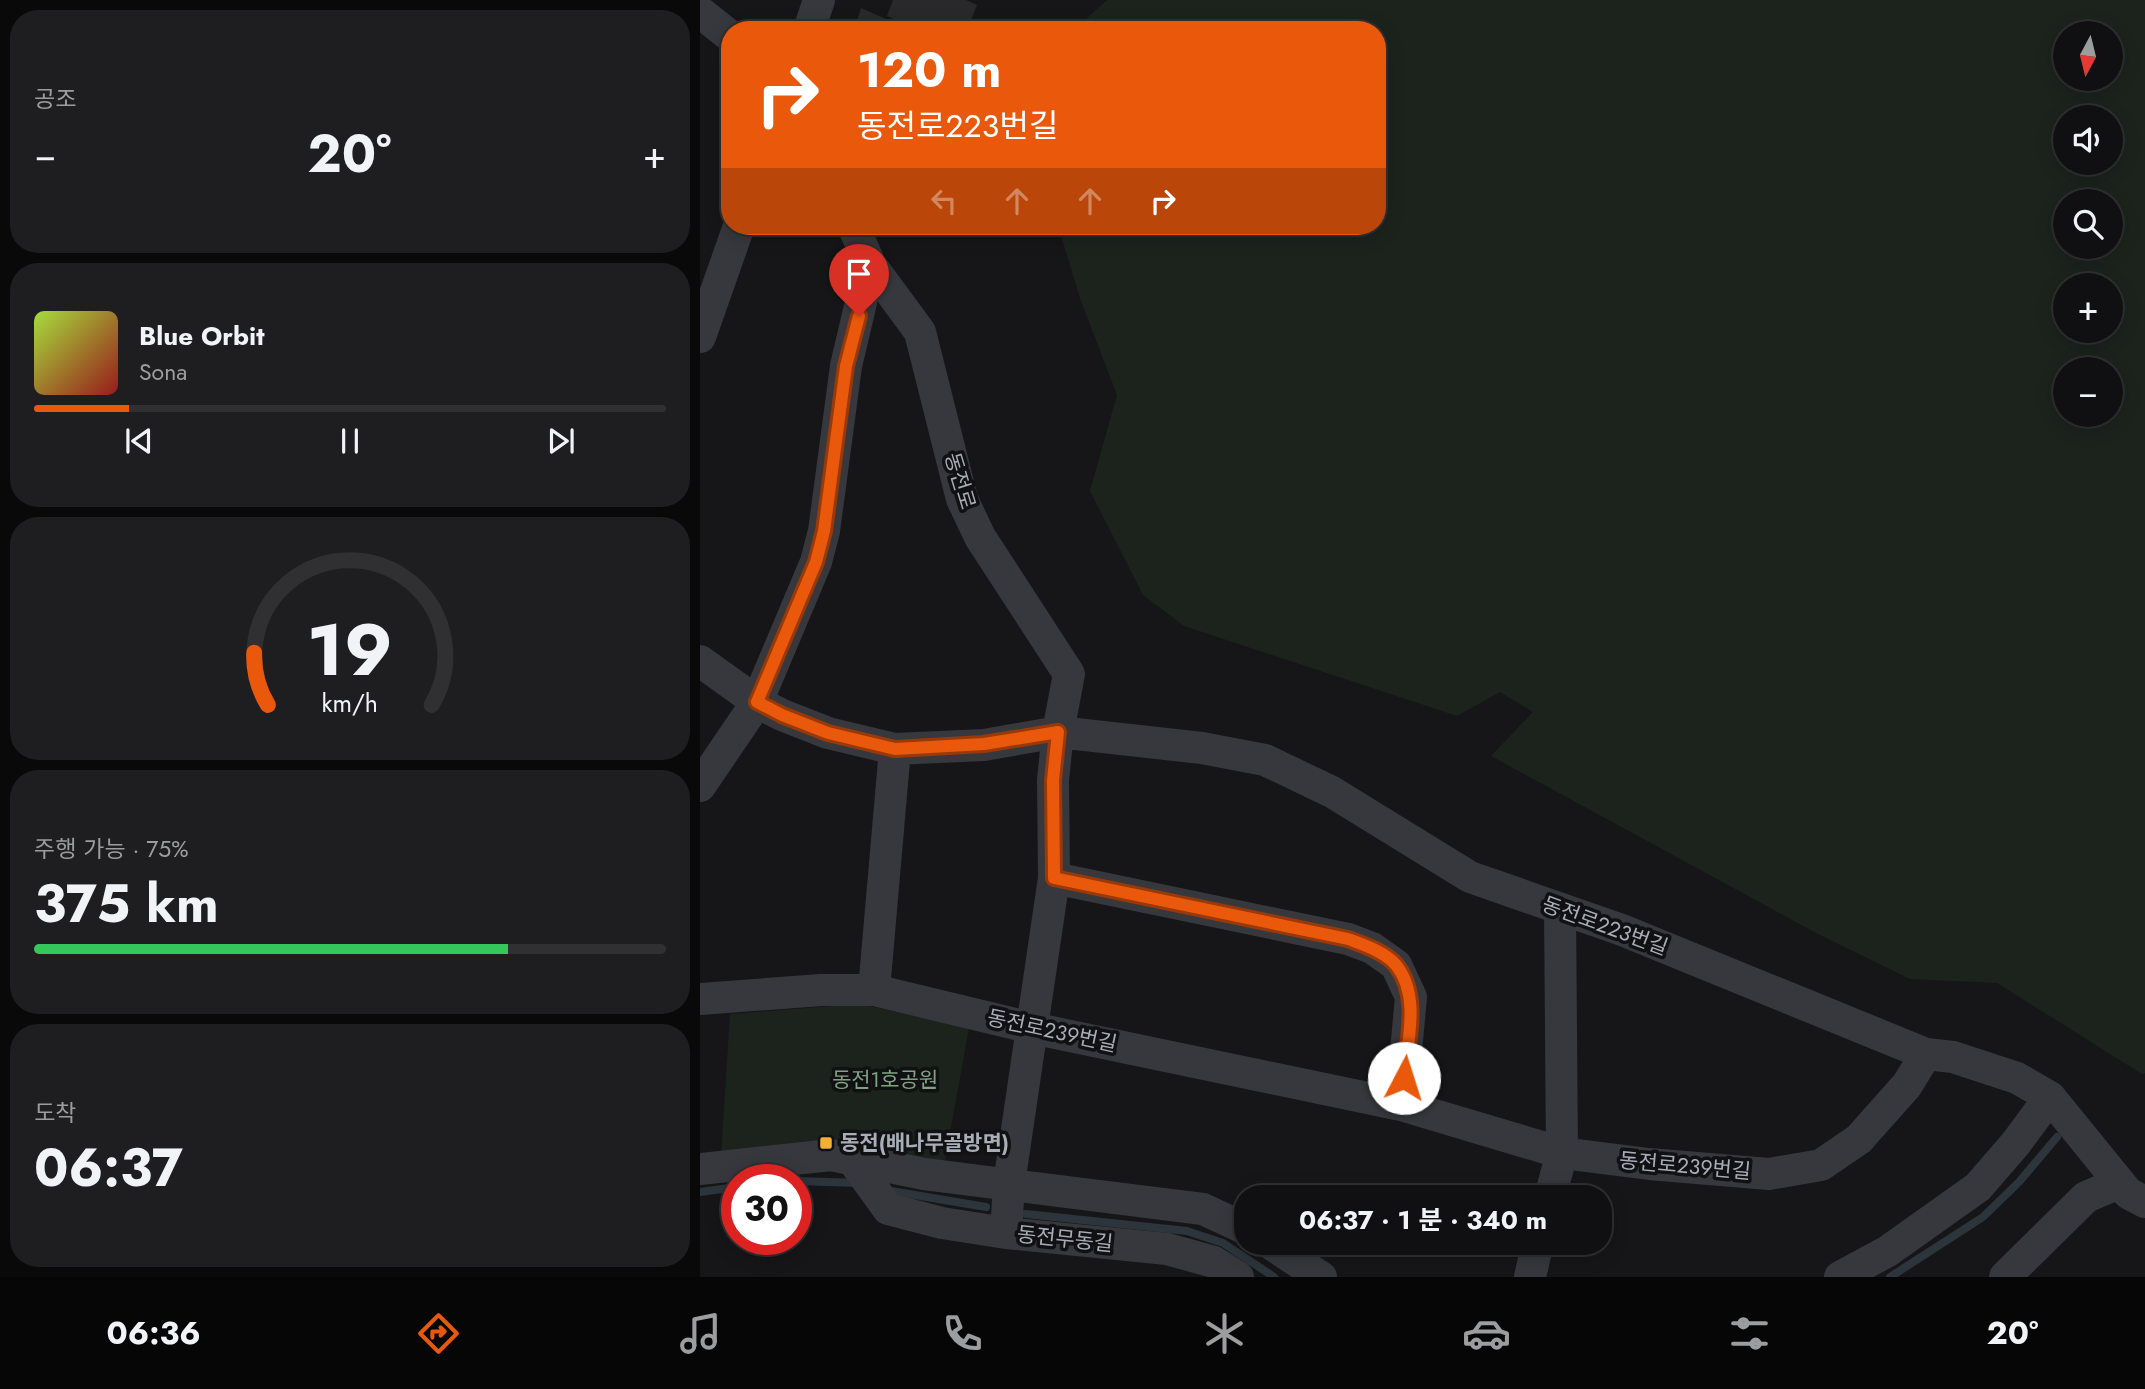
<!DOCTYPE html>
<html lang="ko">
<meta charset="utf-8">
<style>
:root{--surface:#101012;--page:#1e1e20;--text:#f1f3f6;--muted:#9c9d9f;--line:#303032;--accent:#ea580c}
body{margin:0;font-family:Jost,"Noto Sans KR",sans-serif;background:var(--page);color:var(--text);height:100vh;display:flex;flex-direction:column;font-size:26px;white-space:nowrap}
*{box-sizing:border-box;margin:0}
p{font-size:23px;color:var(--muted)}
.icon{flex:none;width:38px;height:38px;fill:none;stroke:currentColor;stroke-width:2;stroke-linecap:round;stroke-linejoin:round}
.map{position:relative;flex:1;overflow:hidden}
.panel{display:flex;flex-direction:column;gap:10px;padding:10px;background:#09090a;width:700px}
.panel>*{flex:none}
.hud{position:absolute;left:21px;top:21px;width:665px;height:214px;border-radius:28px;box-shadow:0 4px 18px #0003,0 0 0 2px var(--line);background:#ea580c;color:#fff;overflow:hidden}
.needle{width:46px;rotate:187deg}
.controls{position:absolute;left:1353px;top:21px;display:grid;gap:14px}
.controls a{display:grid;place-items:center;width:70px;height:70px;border-radius:50%;background:var(--surface);box-shadow:0 4px 18px #0003,0 0 0 2px var(--line);font-size:35px}
.speed{position:absolute;left:21px;top:1164px;display:flex;gap:14px;font-size:35px;font-weight:700;text-align:center}
.speed>*{display:grid;place-content:center;width:91px;height:91px;border-radius:50%;background:var(--surface);box-shadow:0 4px 18px #0003,0 0 0 2px var(--line);line-height:1}
.speed .limit{border:10px solid #d22;background:#fff;color:#111}
.pin{position:absolute;display:grid;place-items:center;width:60px;height:60px;color:#fff;margin:-72px -30px;border-radius:50% 50% 50% 0;rotate:-45deg;box-shadow:0 0 7px #0007}
.pin .icon{rotate:45deg}
.me{position:absolute;width:77px;margin:-38px;rotate:5deg;stroke-linejoin:round;filter:drop-shadow(0 0 5px #0008)}
.turn{display:flex;align-items:center;gap:24px;height:147px;padding:0 21px;font-size:32px}
.turn .icon{width:91px;height:91px;stroke-width:2.5}
.turn b{display:block;font-size:49px;line-height:60px}
.lanes{display:flex;align-items:center;height:66px;padding:0 21px;background:#0003;justify-content:center;gap:35px;direction:ltr}
.lanes .off{opacity:.35}
.big{font-size:52px;font-weight:700;line-height:1.1}
.panel .tile{flex:1;display:flex;flex-direction:column;justify-content:center;gap:10px;min-width:0;padding:0 24px;border-radius:28px;background:var(--page)}
.panel .dial{align-items:center;gap:0}
.dial svg{height:182px;overflow:visible;fill:none;stroke:var(--line);stroke-width:7;stroke-linecap:round;text-anchor:middle}
.dial text{fill:var(--text);stroke:none}
.song{display:flex;align-items:center;gap:21px}
.cover{width:84px;height:84px;border-radius:10px;background:linear-gradient(135deg,hsl(80 70% 55%),hsl(0 70% 35%))}
.played{height:7px;border-radius:4px;background:linear-gradient(90deg,var(--accent) 15%,var(--line) 15%)}
.keys{display:flex;justify-content:space-around;direction:ltr}
.heat{display:flex;justify-content:space-between;align-items:center;font-size:38px;direction:ltr}
.charge{height:10px;border-radius:5px;background:linear-gradient(90deg,#34c759 75%,var(--line) 0)}
.trip{position:absolute;left:534px;top:1185px;width:378px;height:70px;border-radius:28px;background:var(--surface);box-shadow:0 4px 18px #0003,0 0 0 2px var(--line);font-weight:700;line-height:70px;text-align:center}
.tabs{display:flex;height:112px;justify-content:space-around;align-items:center;background:#060607;color:var(--muted)}
.tabs .icon{width:49px;height:49px}
.tabs .active{color:var(--accent)}
.tabs b{font-size:32px;color:var(--text)}
main{display:flex;flex:1;min-height:0}
.map>svg:first-child{display:block}
.green{fill:#1c231d;fill-rule:evenodd}
.lines{fill:none;stroke-linecap:round;stroke-linejoin:round}
.stream{stroke:#2c353c;stroke-width:8}
.building{fill:#29292c}
.minor{stroke:#37383d;stroke-width:32}
.route-casing{stroke:#983908;stroke-width:18}
.route{stroke:#ea580c;stroke-width:12}
.poi-dot{fill:#f2b134;stroke:#111113;stroke-width:2.5}
.labels{text-anchor:middle;dominant-baseline:central;stroke-width:7;stroke-linejoin:round;paint-order:stroke}
.street-label{font-size:21px;fill:#a8adb8;stroke:#111113}
.park-label{font-size:21px;fill:#7fa381;stroke:#111113}
.poi-label{font-size:21px;font-weight:bold;fill:#a8adb8;stroke:#111113;text-anchor:start}
</style>
<main>
<section class="panel">
<div class="tile"><p>공조</p>
<div class="heat"><a>−</a><b class="big">20°</b><a>+</a></div>
</div>
<div class="tile">
<div class="song"><i class="cover"></i><div><b>Blue Orbit</b><p>Sona</p></div></div>
<div class="played"></div>
<div class="keys"><svg class="icon" aria-label="previous" viewBox="0 0 24 24"><path d="M18 5L8 12l10 7zM5 5v14"/></svg><svg class="icon" aria-label="pause" viewBox="0 0 24 24"><path d="M8 5v14M16 5v14"/></svg><svg class="icon" aria-label="next" viewBox="0 0 24 24"><path d="M6 5l10 7-10 7zM19 5v14"/></svg></div>
</div>
<div class="tile dial"><svg viewBox="0 0 100 80">
<path d="M14 69A42 42 0 1 1 86 69"/>
<path d="M14 69A42 42 0 0 1 8 46" stroke="#ea580c"/>
<text x="50" y="56" font-size="32" font-weight="700">19</text>
<text x="50" y="72" font-size="11">km/h</text>
</svg></div>
<div class="tile"><p>주행 가능 · 75%</p><b class="big">375 km</b><div class="charge"></div></div>
<div class="tile"><p>도착</p><b class="big">06:37</b></div>
</section>
<div class="map">
<svg width="1445" height="1277" viewBox="0 0 1445 1277">
<rect width="100%" height="100%" fill="#161618"/>
<path class="green" d="M407,0H1445V1073L1442,1074L1297,983L1210,979L1118,934L791,756L833,712L800,692L757,716L484,626L443,595L390,491L417,395L381,301L358,226H677V30H374ZM1365,33H1410V79H1365ZM1365,117H1410V163H1365ZM1365,201H1410V247H1365ZM1365,285H1410V331H1365ZM1365,369H1410V415H1365Z
M160,1004L269,1028L244,1166L143,1141L21,1157L30,1014Z"/>
<g class="lines">
<path class="stream" d="M96,1181L159,1183
M185,1190L286,1207
M0,1192L37,1187
M326,1214L487,1231L523,1243L574,1277
M1190,1277L1283,1217L1319,1182L1357,1137"/>
</g>
<path class="building" d="M193,0H266L277,5L267,30H219L187,16Z
M161,8L211,30H154Z"/>
<g class="lines">
<path class="minor" d="M0,12L30,36
M109,30L119,0
M153,226L170,264L220,332L262,499L280,537L369,674L358,732L353,780L354,878L309,1184L306,1233
M0,337L39,226
M0,661L57,702L82,715L128,733L195,749L284,745L358,732L502,748L565,760L632,792L770,877L922,930L1226,1054L1253,1057L1317,1078L1350,1097L1428,1193L1445,1202
M0,786L57,702L116,562L124,531L146,366L170,264
M354,878L648,939L672,948L696,965L711,997L701,1105
M174,990L195,749
M0,999L121,990H174L332,1028L701,1105L862,1153L949,1164L1069,1174L1121,1165L1159,1139L1207,1085L1226,1054
M152,1159L188,1209L242,1223L306,1233L467,1249L514,1262L538,1277
M0,1169L131,1155L224,1174L503,1209L546,1229
M850,1197L862,1153L860,909
M568,1242L621,1277
M830,1277L838,1242
M1140,1277L1188,1251L1278,1187L1316,1143L1350,1097
M1305,1277L1386,1197L1419,1183"/>
</g>
<g class="lines">
<g class="route-casing">
<path id="route" d="M159,316L146,366L124,531L116,562L57,702L82,715L128,733L195,749L284,744L358,732L353,780L354,878L648,939C664,945 685,952 696,965C721,996 707,1043 704,1078"/>
</g>
<use href="#route" class="route"/>
</g>
<rect class="poi-dot" x="119" y="1136" width="14" height="14" rx="3.5"/>
<g class="labels">
<g class="street-label">
<text transform="translate(260 481) rotate(73)">동전로</text>
<text transform="translate(905 926) rotate(20)">동전로223번길</text>
<text transform="translate(352 1031) rotate(12)">동전로239번길</text>
<text transform="translate(985 1166) rotate(5)">동전로239번길</text>
<text transform="translate(365 1239) rotate(6)">동전무동길</text>
</g>
<g class="park-label">
<text x="185" y="1080">동전1호공원</text>
</g>
<g class="poi-label">
<text x="140" y="1143">동전(배나무골방면)</text>
</g>
</g>
</svg>
<div class="controls">
<a><svg class="needle" viewBox="-14 -14 28 28"><path d="M0-13l5 13h-10z" fill="#e53935"/><path d="M0 13l5-13h-10z" fill="#9c9d9f"/></svg></a>
<a><svg class="icon" aria-label="sound" viewBox="0 0 24 24"><path d="M4 9h4l5-4v14l-5-4H4zM17 9q2 3 0 6"/></svg></a>
<a><svg class="icon" aria-label="search" viewBox="0 0 24 24"><circle cx="10" cy="10" r="6"/><path d="M15 15l6 6"/></svg></a>
<a>+</a>
<a>−</a>
</div>
<div class="speed"><div class="limit">30</div></div>
<div class="pin" style="left:159px;top:316px;background:#d93025"><svg class="icon" aria-label="arrive" viewBox="0 0 24 24"><path d="M6 21V4h12l-3 4 3 4H6"/></svg></div>
<svg class="me" style="left:704px;top:1078px" viewBox="-20 -20 40 40"><circle r="19" fill="#fff"/><path d="M0-13L10 11 0 6-10 11z" fill="#ea580c"/></svg>
<div class="trip">06:37 · 1 분 · 340 m</div>
<div class="hud">
<div class="turn"><svg class="icon" aria-label="right" viewBox="0 0 24 24"><path d="M7 20v-9h11M14 6l5 5-5 5"/></svg><div><b>120 m</b>동전로223번길</div></div>
<div class="lanes"><svg class="icon off" aria-label="left" viewBox="0 0 24 24"><path d="M17 20v-9H6M10 6l-5 5 5 5"/></svg><svg class="icon off" aria-label="ahead" viewBox="0 0 24 24"><path d="M12 20V5M6 11l6-6 6 6"/></svg><svg class="icon off" aria-label="ahead" viewBox="0 0 24 24"><path d="M12 20V5M6 11l6-6 6 6"/></svg><svg class="icon" aria-label="right" viewBox="0 0 24 24"><path d="M7 20v-9h11M14 6l5 5-5 5"/></svg></div>
</div>
</div>
</main>
<nav class="tabs">
<b>06:36</b>
<svg class="icon active" aria-label="directions" viewBox="0 0 24 24"><path d="M12 3l9 9-9 9-9-9zM9 14v-3h6M13 9l2 2-2 2"/></svg>
<svg class="icon" aria-label="music" viewBox="0 0 24 24"><path d="M9 18V5l10-2v13"/><circle cx="6" cy="18" r="3"/><circle cx="16" cy="16" r="3"/></svg>
<svg class="icon" aria-label="phone" viewBox="0 0 24 24"><path d="M5 4h4l2 5-3 2q2 4 5 5l2-3 5 2v4C11 20 4 13 5 4z"/></svg>
<svg class="icon" aria-label="climate" viewBox="0 0 24 24"><path d="M12 3v18M4 7l16 10M4 17L20 7"/></svg>
<svg class="icon" aria-label="car" viewBox="0 0 24 24"><path d="M5 17H2v-5l4-1 3-4h7l3 4 3 1v5h-3M9 17h6M6 11h13"/><circle cx="7" cy="17" r="2"/><circle cx="17" cy="17" r="2"/></svg>
<svg class="icon" aria-label="filters" viewBox="0 0 24 24"><path d="M4 7h16M4 17h16"/><circle cx="9" cy="7" r="2"/><circle cx="15" cy="17" r="2"/></svg>
<b>20°</b>
</nav>
